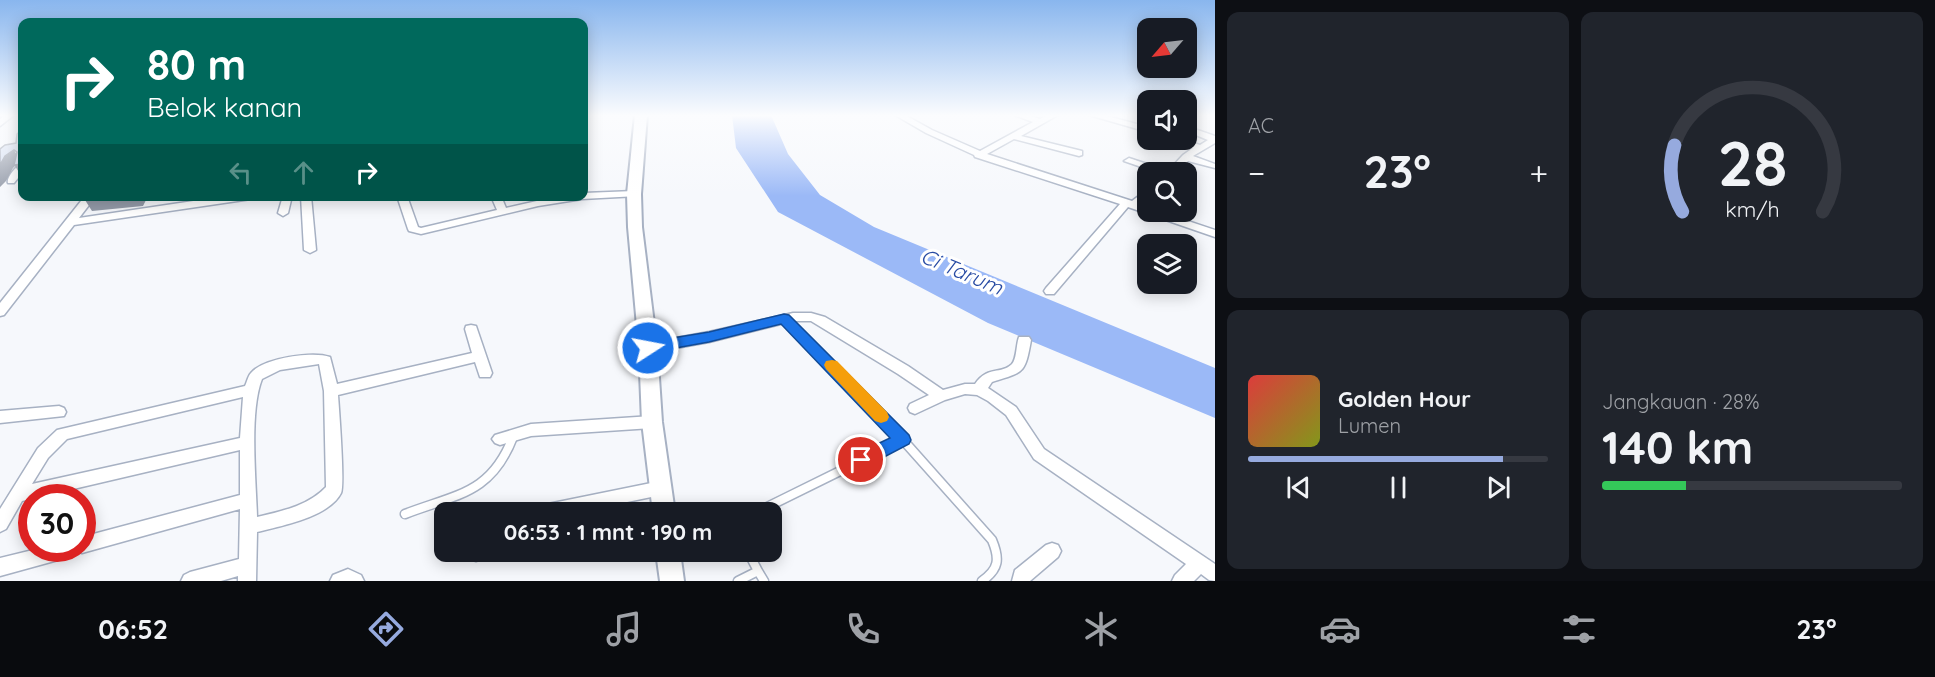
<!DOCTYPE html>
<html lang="id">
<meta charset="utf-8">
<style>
:root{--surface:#171b24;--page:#20242c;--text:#f1f3f6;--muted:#9ea1a6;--line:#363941;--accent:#96aade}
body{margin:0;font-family:Quicksand,sans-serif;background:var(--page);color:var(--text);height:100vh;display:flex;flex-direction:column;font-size:22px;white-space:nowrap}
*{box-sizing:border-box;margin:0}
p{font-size:20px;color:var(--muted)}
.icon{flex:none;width:33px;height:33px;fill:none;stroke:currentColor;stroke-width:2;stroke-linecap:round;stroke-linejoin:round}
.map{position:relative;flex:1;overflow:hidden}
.drawer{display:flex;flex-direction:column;gap:12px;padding:12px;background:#0d0f14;width:720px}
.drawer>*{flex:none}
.hud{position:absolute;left:18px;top:18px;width:570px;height:183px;border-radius:12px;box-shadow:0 3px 15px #0003;background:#00695c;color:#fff;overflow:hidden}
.needle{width:39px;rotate:242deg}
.buttons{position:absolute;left:1137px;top:18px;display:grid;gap:12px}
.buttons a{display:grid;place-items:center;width:60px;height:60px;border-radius:12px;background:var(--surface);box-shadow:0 3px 15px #0003;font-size:30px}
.speed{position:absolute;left:18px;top:484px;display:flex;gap:12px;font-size:30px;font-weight:700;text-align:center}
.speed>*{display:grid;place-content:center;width:78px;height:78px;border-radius:50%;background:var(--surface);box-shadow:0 3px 15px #0003;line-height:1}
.speed .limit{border:9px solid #d22;background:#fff;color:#111}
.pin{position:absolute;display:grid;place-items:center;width:51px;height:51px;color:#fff;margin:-26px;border:3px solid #fff;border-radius:50%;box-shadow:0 2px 6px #0007}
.me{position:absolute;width:66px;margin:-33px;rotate:79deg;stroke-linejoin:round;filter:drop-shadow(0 0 4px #0008)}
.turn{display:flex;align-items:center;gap:21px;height:126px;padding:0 30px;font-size:27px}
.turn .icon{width:78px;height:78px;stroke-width:2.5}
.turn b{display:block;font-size:42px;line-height:51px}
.lanes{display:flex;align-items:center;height:57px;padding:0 30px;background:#0003;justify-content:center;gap:30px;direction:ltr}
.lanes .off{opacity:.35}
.big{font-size:45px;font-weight:800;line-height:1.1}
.drawer .tile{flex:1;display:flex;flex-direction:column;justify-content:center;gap:9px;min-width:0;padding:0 21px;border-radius:12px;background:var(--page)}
.drawer .dial{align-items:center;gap:0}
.dial svg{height:156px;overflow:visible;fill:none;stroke:var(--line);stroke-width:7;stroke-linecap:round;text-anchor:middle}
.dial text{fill:var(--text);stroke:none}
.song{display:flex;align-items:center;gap:18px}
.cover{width:72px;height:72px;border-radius:9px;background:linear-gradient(135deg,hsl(0 70% 55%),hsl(70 70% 35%))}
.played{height:6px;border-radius:3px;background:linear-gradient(90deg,var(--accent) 85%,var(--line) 85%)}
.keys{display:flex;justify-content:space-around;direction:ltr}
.heat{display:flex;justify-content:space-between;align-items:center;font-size:33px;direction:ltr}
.charge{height:9px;border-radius:4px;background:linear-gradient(90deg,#34c759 28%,var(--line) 0)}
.drawer .tiles{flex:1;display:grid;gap:12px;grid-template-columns:repeat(2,1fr)}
.trip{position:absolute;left:434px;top:502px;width:348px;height:60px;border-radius:12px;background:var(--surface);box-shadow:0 3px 15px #0003;font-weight:800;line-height:60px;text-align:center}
.dock{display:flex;height:96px;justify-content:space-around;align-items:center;background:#090b0e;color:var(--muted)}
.dock .icon{width:42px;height:42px}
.dock .on{color:var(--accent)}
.dock b{font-size:27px;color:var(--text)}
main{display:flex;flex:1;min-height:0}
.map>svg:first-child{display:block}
.water{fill:#9bb9f7}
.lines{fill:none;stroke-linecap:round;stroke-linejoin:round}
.lane-far1-casing{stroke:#a7b1c3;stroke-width:9}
.lane-casing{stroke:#a7b1c3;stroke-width:11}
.street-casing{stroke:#a7b1c3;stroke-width:3}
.secondary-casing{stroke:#a7b1c3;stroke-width:4}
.lane-far1{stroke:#fff;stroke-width:6}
.lane{stroke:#fff;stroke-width:8}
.street{fill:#fff;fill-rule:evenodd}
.secondary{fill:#fff;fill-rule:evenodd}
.shaded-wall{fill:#949ba9}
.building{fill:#d4def1;stroke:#949ba9;stroke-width:1.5}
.route{fill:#1a73e8;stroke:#114b97;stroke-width:1.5}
.slow{fill:#f59e0b}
.labels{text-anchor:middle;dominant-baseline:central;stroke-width:6;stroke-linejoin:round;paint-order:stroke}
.water-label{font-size:21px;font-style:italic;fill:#284ba3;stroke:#fff}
</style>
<main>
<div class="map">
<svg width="1215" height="581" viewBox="0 0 1215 581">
<rect width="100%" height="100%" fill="#f6f8fc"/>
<path class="water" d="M732,115H771L788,154L820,195L874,227L1215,368V418L988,323L778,212L736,148Z"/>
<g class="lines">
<g class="lane-far1-casing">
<path id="lane-far1" d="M784,318L850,386"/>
</g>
<g class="lane-casing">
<path id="lane" d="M849,385L903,440L992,540C1000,559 999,569 982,581
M755,513L903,440
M405,514C457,494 491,494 513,437
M758,571L764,581
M738,581L758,571L748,552"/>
</g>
<g class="street-casing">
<path id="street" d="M5,115H14L0,126V119Z
M895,115H905L932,130L980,151L1033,122L1014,115H1027L1040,119L1048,115H1058L1021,136L1082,151V155L1079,156L1014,139L987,154L1132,201L1148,189V198L1140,204L1148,206V212H1161L1215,230V237L1128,207L1054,294H1046L1044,291L1046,288L1120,204L975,157L974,155L926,133Z
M1089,115H1103L1148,127V132Z
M1186,126L1215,136V143L1193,156L1215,164V168L1188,161L1177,172H1156L1124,161L1129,158L1168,171L1183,155L1193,148L1173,142L1172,140H1184L1200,145L1208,140L1186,131Z
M22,164V173L14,183H8C6,178 16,166 22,164Z
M634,191L638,192V196L582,199L538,206L421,234L409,231L408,229L397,196H407L418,227L421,228L497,210L491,196H501L506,208L559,196H584V193Z
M85,196H96L79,218L227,196H256L251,199L74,225L4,315L0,316V303Z
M283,196H294L291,200L288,213L283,216L278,213Z
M301,196H311L316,250L310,253L304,250Z
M793,313H811L825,317L908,366L943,390L965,384H975C988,365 1001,375 1012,364C1017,358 1016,345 1019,337H1029L1031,340C1025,374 1024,372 992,382L988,388L1016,407L1044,449L1215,564V581L1209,580L1201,574L1194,581H1172L1175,575L1186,564L1034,459L1006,415L988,401L977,395L965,394L945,400L915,414L910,412L908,408L910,404L929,395L898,374L811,321H793L709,342L648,353L643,351L641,348L643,345L648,343L709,332Z
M471,325L476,326L477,329L492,373L490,377H480L475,362L338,395C339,410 345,485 341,493C329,517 281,526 257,532L256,581H238V576L221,581H181L184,575L190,572L239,559L240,509L82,553L77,551L75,555L69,557L0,576V558L37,549H82V537L240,495V450L22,501L6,529L0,532V509L38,448L57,430L245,386C247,382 248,376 251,373C263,358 313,351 330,357L337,384L472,353L465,329L466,326ZM319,364L324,391L326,487C308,506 282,511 257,517C256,480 249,412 262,379L280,370ZM243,397L240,438L32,484L48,458L67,439Z
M59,406L64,408L66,412L64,416L0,423V411Z
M652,416L657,418L659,422L657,426L652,428L531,436L500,445L495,443L492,439L495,435L531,424Z
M661,481L667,483L669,488L667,493L661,495L574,513H530L532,508L538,506Z
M1052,543L1058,545L1061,551L1058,557L1030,581H1012L1015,570L1046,545Z
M468,552H486L482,559L476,561L470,559Z
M348,569L361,575L364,581H330L333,575Z"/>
</g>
<g class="secondary-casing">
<path id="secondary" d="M635,115H647L641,194L642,227L657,348L662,422L675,513H653L642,422L639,348L628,227L627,194Z
M656,552H680L684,581H660Z"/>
</g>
<use href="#lane-far1" class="lane-far1"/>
<use href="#lane" class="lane"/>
<use href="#street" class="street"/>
<use href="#secondary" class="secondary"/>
</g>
<path class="shaded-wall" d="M14,150L22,164V177L15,166L13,168L6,181L0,187V165L5,156Z
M118,196H148L143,206L92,211L85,200Z"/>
<path class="building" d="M22,129V164L14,165L17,152L14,150L5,156L0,165V149L5,145L16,143L17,134Z
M87,196H118L85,200Z"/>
<linearGradient id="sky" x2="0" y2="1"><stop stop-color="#89b6ee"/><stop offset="0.59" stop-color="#fbfcfe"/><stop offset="1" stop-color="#fbfcfe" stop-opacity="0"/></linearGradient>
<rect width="1215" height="196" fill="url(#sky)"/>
<path class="route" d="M784,314L789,315L909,435L911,440L909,444L867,466L861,468L854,466L852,460L854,455L890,438L781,324L709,342L648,353L643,352L641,348L643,344L648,342L709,332Z"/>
<path class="slow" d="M832,360L837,361L887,412L889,417L887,421L881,423L875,421L826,369L824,365L826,361Z"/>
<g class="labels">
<g class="water-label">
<text transform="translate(962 271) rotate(23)">Ci Tarum</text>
</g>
</g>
</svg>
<div class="buttons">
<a><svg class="needle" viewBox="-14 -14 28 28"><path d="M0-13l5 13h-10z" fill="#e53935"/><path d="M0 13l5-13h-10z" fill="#9ea1a6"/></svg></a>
<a><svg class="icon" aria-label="sound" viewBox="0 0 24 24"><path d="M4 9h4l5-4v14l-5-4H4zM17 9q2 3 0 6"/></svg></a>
<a><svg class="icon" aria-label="search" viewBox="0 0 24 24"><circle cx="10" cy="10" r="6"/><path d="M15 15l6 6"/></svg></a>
<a><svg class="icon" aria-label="layers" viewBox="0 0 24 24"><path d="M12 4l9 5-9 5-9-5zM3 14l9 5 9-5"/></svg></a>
</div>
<div class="speed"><div class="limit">30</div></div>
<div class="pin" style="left:861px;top:460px;background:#d93025"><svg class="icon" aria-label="arrive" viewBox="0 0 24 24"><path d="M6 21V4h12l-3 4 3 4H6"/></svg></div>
<svg class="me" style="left:648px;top:348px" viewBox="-20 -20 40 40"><circle r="17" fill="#1a73e8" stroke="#fff" stroke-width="3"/><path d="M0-11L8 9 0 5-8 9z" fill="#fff"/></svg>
<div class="trip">06:53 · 1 mnt · 190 m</div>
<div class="hud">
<div class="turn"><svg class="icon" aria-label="right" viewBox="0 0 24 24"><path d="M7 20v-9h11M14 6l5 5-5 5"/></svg><div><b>80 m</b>Belok kanan</div></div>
<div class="lanes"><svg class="icon off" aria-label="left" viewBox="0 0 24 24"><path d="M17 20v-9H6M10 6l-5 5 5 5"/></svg><svg class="icon off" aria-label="ahead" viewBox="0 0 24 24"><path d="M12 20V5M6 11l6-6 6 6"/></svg><svg class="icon" aria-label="right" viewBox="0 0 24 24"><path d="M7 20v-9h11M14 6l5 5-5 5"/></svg></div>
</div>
</div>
<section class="drawer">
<div class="tiles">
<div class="tile"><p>AC</p>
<div class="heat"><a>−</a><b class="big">23°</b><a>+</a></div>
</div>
<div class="tile dial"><svg viewBox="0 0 100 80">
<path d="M14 69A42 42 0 1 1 86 69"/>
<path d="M14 69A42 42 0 0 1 10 35" stroke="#96aade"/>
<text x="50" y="56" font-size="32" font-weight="700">28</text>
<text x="50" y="72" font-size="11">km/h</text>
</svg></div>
<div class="tile">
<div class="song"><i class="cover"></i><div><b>Golden Hour</b><p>Lumen</p></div></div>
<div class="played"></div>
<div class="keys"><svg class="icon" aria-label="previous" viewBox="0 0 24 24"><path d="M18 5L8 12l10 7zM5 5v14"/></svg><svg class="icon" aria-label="pause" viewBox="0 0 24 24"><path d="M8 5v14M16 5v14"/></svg><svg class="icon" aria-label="next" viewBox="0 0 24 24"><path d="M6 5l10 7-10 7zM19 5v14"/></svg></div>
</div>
<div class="tile"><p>Jangkauan · 28%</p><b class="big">140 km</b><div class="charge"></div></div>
</div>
</section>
</main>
<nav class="dock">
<b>06:52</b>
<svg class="icon on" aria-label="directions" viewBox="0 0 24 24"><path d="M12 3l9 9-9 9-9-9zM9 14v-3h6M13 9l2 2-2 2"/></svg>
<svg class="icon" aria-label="music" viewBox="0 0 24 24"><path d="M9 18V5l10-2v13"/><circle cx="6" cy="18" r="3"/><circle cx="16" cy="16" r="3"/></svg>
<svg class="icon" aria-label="phone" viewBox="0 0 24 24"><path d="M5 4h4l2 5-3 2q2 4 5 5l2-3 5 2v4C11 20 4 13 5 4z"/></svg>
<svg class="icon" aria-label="climate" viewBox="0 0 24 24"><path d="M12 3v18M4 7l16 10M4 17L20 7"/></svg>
<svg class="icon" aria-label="car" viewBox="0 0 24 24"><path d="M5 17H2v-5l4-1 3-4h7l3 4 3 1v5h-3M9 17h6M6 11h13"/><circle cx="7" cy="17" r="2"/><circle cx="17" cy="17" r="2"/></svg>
<svg class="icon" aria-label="filters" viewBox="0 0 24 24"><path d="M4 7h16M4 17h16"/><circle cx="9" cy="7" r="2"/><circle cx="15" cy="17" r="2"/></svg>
<b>23°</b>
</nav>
